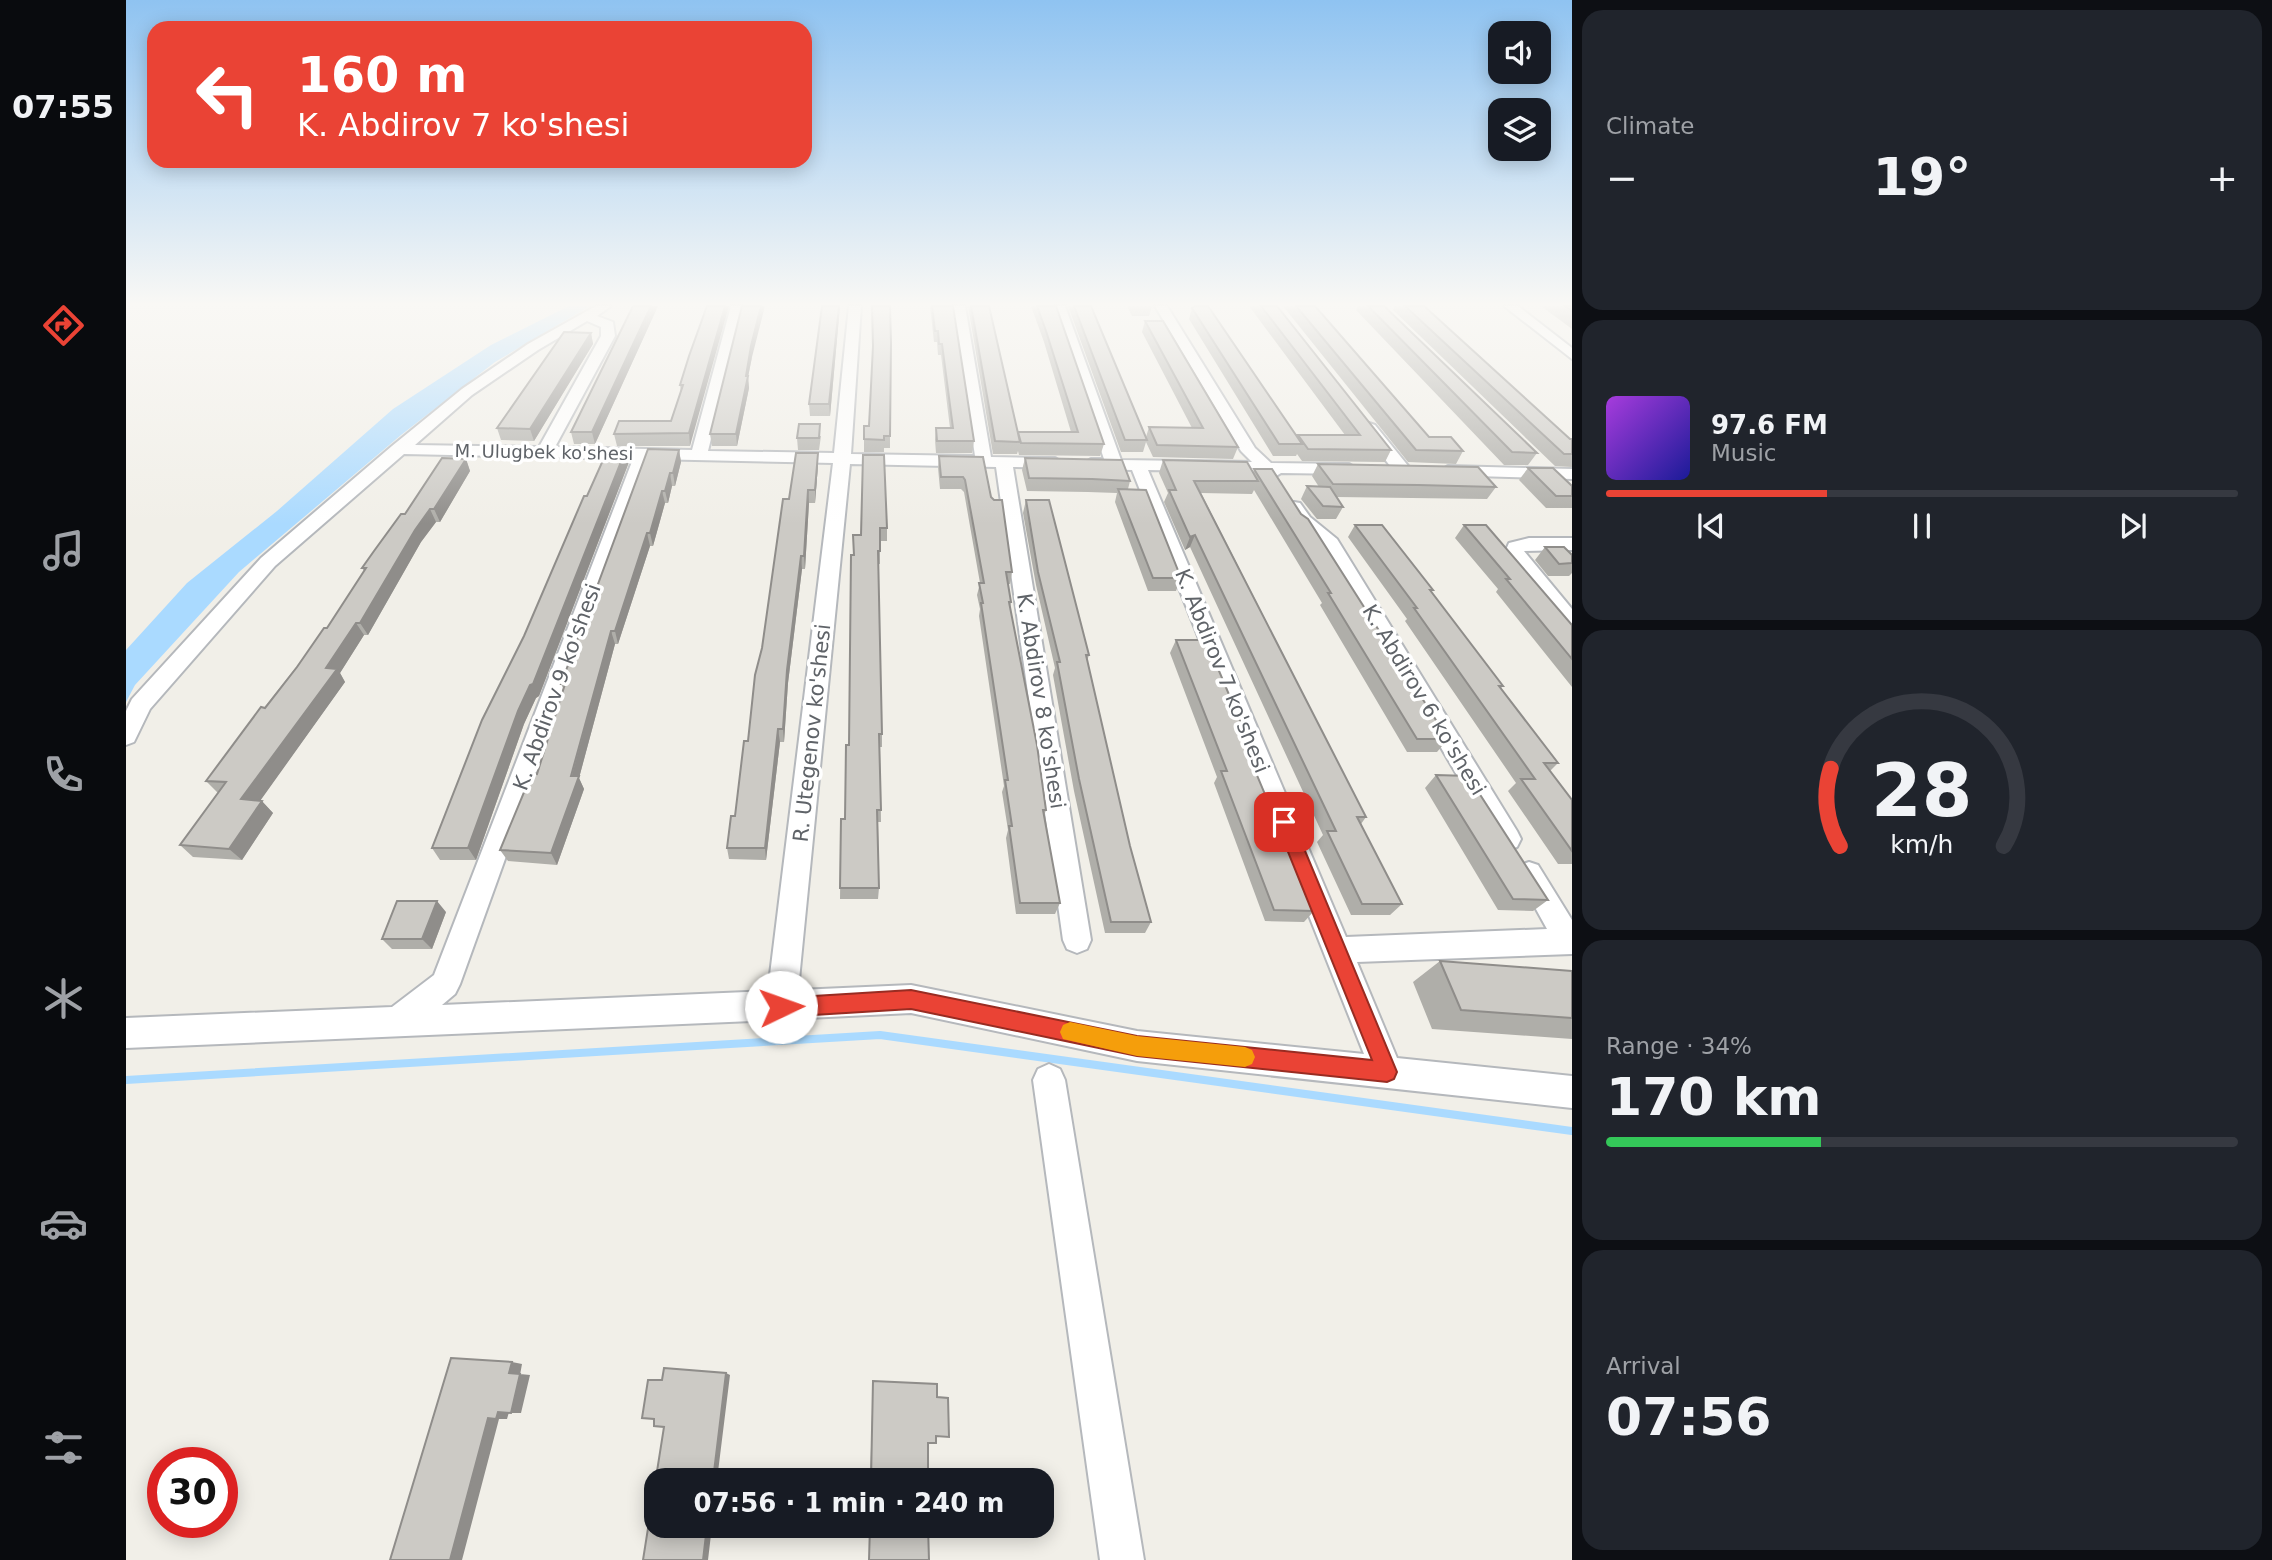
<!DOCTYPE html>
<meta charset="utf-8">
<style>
:root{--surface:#171b24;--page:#20242c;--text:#f1f3f6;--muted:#9ea1a6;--line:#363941;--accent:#ea4335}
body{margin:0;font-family:"DejaVu Sans",sans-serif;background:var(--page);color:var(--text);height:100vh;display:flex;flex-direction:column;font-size:26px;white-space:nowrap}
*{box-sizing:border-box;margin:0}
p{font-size:23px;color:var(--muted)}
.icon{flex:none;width:38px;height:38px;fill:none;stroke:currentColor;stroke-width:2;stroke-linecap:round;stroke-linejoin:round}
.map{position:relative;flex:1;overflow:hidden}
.sheet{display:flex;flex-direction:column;gap:10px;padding:10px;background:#0d0f14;width:700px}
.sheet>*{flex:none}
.hud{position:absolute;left:21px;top:21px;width:665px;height:147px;border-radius:21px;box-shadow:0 4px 18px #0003;background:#ea4335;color:#fff;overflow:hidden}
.tools{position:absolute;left:1362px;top:21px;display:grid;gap:14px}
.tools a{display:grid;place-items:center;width:63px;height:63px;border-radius:14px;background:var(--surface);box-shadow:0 4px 18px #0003;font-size:35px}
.speed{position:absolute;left:21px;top:1447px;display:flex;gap:14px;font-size:35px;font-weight:700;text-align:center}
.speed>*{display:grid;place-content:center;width:91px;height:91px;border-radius:50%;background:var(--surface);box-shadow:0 4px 18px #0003;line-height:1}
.speed .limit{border:10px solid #d22;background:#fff;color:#111}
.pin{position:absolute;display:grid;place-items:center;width:60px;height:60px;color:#fff;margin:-30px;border-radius:14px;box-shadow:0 4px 10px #0006}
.me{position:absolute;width:77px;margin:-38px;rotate:87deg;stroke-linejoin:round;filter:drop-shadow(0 0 5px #0008)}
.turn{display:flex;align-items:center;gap:24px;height:147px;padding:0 35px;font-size:32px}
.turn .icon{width:91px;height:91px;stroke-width:2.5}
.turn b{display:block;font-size:49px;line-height:60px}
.big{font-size:52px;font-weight:600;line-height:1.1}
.sheet .widget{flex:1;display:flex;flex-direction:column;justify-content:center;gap:10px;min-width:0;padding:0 24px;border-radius:21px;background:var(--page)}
.sheet .dial{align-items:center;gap:0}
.dial svg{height:182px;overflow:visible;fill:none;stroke:var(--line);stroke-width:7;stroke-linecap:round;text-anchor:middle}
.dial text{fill:var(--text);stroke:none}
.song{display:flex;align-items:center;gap:21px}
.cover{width:84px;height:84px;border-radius:10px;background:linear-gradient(135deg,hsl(280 70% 55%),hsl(240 70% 35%))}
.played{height:7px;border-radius:4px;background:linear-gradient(90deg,var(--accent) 35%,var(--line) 35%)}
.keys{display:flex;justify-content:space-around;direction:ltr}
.heat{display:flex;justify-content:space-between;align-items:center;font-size:38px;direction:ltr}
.charge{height:10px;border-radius:5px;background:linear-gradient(90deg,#34c759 34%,var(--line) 0)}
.trip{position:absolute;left:518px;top:1468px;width:410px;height:70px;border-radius:21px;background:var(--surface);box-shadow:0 4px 18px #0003;font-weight:600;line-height:70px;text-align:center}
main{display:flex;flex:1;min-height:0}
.tabs{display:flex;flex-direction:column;width:126px;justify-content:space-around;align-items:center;background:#090b0e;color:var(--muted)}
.tabs .icon{width:49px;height:49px}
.tabs .selected{color:var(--accent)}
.tabs b{font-size:32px;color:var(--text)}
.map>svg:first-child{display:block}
.water{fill:#aadaff}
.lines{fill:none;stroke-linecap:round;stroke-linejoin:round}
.stream{stroke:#aadaff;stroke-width:8}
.minor-casing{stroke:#b5b8bc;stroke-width:4}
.minor{fill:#fff;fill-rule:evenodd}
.wall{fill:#afaea9}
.shaded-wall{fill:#8f8d8a}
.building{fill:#cccac5;stroke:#8f8d8a;stroke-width:2}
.route{fill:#ea4335;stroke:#982c22;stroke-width:2}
.slow{fill:#f59e0b}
.labels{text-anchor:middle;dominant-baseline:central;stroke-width:7;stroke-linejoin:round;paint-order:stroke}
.far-street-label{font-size:18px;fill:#5f6368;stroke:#fff}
.street-label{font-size:21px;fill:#5f6368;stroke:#fff}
</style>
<main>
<nav class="tabs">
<b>07:55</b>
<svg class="icon selected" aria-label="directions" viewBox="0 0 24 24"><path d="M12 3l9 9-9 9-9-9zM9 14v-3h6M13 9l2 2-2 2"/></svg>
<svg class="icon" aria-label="music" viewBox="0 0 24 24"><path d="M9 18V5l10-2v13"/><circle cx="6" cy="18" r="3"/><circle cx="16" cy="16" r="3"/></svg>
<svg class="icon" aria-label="phone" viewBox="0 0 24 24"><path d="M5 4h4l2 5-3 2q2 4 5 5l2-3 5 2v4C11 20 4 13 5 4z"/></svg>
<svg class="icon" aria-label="climate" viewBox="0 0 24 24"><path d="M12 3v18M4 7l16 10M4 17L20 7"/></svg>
<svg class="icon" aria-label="car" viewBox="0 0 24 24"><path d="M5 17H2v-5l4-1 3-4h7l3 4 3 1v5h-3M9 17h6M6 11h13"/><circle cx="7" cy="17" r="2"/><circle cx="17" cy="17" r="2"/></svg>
<svg class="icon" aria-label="filters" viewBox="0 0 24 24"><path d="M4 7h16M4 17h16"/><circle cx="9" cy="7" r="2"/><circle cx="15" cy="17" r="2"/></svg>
</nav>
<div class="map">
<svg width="1446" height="1560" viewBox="0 0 1446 1560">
<rect width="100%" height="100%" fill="#f1efe8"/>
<path class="water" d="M443,306H464L369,362L275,435L113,572L9,685L0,702V650L61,583L151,511L267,409L365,345Z"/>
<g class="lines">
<path class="stream" d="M0,1080L754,1035L1446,1131"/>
<g class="minor-casing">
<path id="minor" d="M470,306H485L471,316L487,322L489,336L429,447L566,450L605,306H617L582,451L708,453L723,306H735L725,454L849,456L827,306H839L865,457L929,458L937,463L929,468L887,467L965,940L961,949L951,953L941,949L937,940L870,467L724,464L672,990L785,985L1011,1031L1238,1054L1006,470L965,469L957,464L965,459H978L927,306H939L995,460L1126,462L1115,451L1029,306H1041L1129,448L1145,463L1223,464L1231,469L1223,474L1155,473L1147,478L1137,472L1022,470L1220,937L1421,929L1390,873L1394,865L1403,862L1412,865L1446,920V954L1231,962L1271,1058L1446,1076V1108L1011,1061L785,1013L661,1019L655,1021L650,1020L0,1048V1018L266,1007L308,975L507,459L278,454L149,566L24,709L8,742L0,745V711L6,699L135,558L266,446L336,389L402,344ZM461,321L475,327V336L413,447L289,445L346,395L412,350ZM523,459L707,463L642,991L316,1005L329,994L334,984Z
M1378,306H1392L1446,348V359Z
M1243,423L1249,425L1283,467L1285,471L1283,475H1271L1235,428Z
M1322,466L1446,469V479L1316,475L1314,471Z
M1168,502L1174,503L1184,517L1211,539L1391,831L1395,839L1391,847L1382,850L1373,847L1195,542L1171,525L1159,507Z
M1403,538H1446V550L1398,551L1446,609V629L1439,627L1379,552L1383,543Z
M923,1064L934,1069L939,1080L1018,1560H974L907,1080L912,1069Z"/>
</g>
<use href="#minor" class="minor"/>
</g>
<path class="wall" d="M507,306H532L469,444H448L445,432Z
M581,306L564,446H491L488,434L545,421L555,393L554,385Z
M696,306H714L704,416H684L683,404Z
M804,306H827L848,441L846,453H810L809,440L810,428H824L815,355H812L811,342H808Z
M842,306H863L892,435V432H945L918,342L905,306H930L978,444L974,456L893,455L892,451L891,454H867Z
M942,306H965L1020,437L1023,427L1066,428L1016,332L1019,321L1112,447L1107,459L1027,457L1020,442L1017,452H995Z
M1001,306H1026L1023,316H1006Z
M1123,306H1151L1265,450L1259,462L1176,461L1171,454L1170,456H1147L1063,319L1066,308L1171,437L1172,435H1219Z
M1157,306H1189L1303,437L1337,451L1330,464L1282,462Z
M1232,306H1258L1411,453L1402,465H1378L1230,310Z
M1269,306H1298L1444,439H1446V467L1429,466L1267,310Z
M1415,306H1446V329Z
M465,333L467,344L408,441L375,440L371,428Z
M747,352L764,436V448H758V452H738V426H743Z
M626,357L622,377L623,388L611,446H586L584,434Z
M695,436L693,450H672L671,438Z
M500,449L503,462L413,696L410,698L398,724L350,860H314L306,848L398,636L461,496Z
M553,450L555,462L549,486H546L542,503H539L527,546H524L492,644H489L453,778L458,789L431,865L382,861L374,850L411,774L437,688L435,684Z
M692,453V465L689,503H683L679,569H676L662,683L658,742H654L640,860L603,859L601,848L609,816L663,499Z
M737,455L761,528V541H754V564H752L756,734V747H754L755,822H752L753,888L752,899H714L715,819H719L723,745L727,555L735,535Z
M813,456L865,497L886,572L884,584H882L885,602L884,607L920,810L918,816L934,903L929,914H890L880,838L882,830L876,792L878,786L853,616L854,609L851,595L854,583L838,492L835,489H814L812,468Z
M899,458L1004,481L1002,489L1055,578L1050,591H1022L989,502L991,493L962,492L901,491L896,470Z
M340,459L344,471L314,522H310L295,542L242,635H238L214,673L219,682L134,800L147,813L116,860L67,857L54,845L92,793L80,781L201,628L238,571L236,568Z
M1037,460L1127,473L1128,469L1322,739L1311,752H1281L1194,605L1196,603L1128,490L1126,494L1075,493L1240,817L1235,824L1276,904L1264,915H1225L1191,842L1197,835L1064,547L1059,550L1038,502L1042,493L1033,473Z
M1192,464L1370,487L1361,499L1211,497L1217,507L1210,519H1191L1175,499L1181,486L1193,487L1186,476Z
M1402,468L1446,486V508H1420L1393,480Z
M900,500L963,655L961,661L1004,846L1025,922L1019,933H979L948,791L927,675L929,668L910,585L897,513Z
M1229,525L1307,590L1305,592L1377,686L1375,688L1432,763L1424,771L1446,800V864H1432L1382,791L1390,783L1279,621L1281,619L1222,537Z
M1338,525L1446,625V687L1370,592L1372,589L1329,538Z
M1419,547L1446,555V573L1443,576H1422L1409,560Z
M1050,640L1123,742L1120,748L1188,911L1178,922L1139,921L1088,783L1091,777L1044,653Z
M1310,775L1422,900L1407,911L1372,910L1299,788Z
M320,912L306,949H266L256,939Z
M1314,961L1446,971V1039L1306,1029L1287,982Z
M747,1381L802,1443V1480H744Z"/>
<path class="shaded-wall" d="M525,306H532L469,444L466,432Z
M599,306H603L564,446L563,433Z
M635,306H639L626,357L622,377L623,388L611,446L610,434L625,346Z
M713,306H714L704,416L703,404Z
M465,333L467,344L408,441L404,429Z
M500,449L503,462L413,696L410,698L398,724L350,860L342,848L392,711Z
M553,450L555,462L549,486L547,473Z
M692,453V465L689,503V490Z
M340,459L344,471L314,522L308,509Z
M544,473L546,486L542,503L539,491Z
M682,490L683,503L679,569L678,556Z
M536,491L539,503L527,546L524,533Z
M304,509L310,522L295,542L242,635L234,623L289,530Z
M521,533L524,546L492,644L489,631Z
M1069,535L1064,547L1059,550L1064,537Z
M675,556L676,569L662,683L658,742L657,729L661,670Z
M230,623L238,635L214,673L219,682L127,811L115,799Z
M485,631L489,644L453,778L458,789L431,865L425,853Z
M652,729L654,742L640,860L639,848Z
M136,801L147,813L116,860L103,849Z
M311,901L320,912L306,949L296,939Z
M386,1362L396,1364L394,1375L383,1373Z
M600,1373L604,1375L591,1480H587Z
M394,1374L404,1375L395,1413H385Z
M372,1412H383L381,1419H373L336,1560H324L362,1418Z
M581,1526H586L582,1560H577Z"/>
<path class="building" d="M507,306H525L466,432H445Z
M581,306H599L563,433L488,434L493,421H545L557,385H554L563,356Z
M616,306H635L625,346L620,376H622L610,434H584Z
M696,306H713L703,404H683Z
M746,306H764L765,343L764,436H758V440L738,439V426H743L747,346Z
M806,306H827L848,441H811L810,428H827L816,344H813L812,331H809Z
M845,306H863L894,442L869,441Z
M911,306H930L978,444L895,443L892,432H952L920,331Z
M948,306H965L1021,440H999Z
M1069,306H1082L1176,444H1153L1066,308Z
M1135,306H1151L1265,450L1182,449L1172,435H1234Z
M1170,306H1189L1303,437H1325L1337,451L1290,450Z
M1242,306H1258L1411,453L1386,452Z
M1279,306H1298L1444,439H1446V454H1438Z
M1439,306H1446V311Z
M1019,321H1037L1112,447L1031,445L1023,427L1077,428Z
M438,332L465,333L404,429L371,428Z
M673,424H694L693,438H671Z
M482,449H500L407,684L404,685L392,711L342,848H306L356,720L398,636L458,496H461Z
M522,449L553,450L547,473H544L539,491H536L524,533H521L489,631H485L445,776H453L425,853L374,850L406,773L411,774L439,684H435Z
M670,453H692L689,490H682L678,556H675L661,670L657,729H652L639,848H601L605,816H609L618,741H622L629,675L636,648L657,499H663Z
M737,455H758L761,528H754V551H752L756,734H753L755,810H751L753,888H714L715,819H719L720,745H723L725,555H728L727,535H735Z
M813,456L857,457L865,497L868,500H876L886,572H880L885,602H883L911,745L920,810H917L934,903H894L883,826H886L879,780H882L855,603H857L853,583H858L839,480L837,477H815Z
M316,458L340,459L308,509H304L289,530L234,623H230L200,668L211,669L115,799L136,801L103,849L54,845L100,782L80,781L135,707L139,708L171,667L198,628H201L240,568H236L248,551L275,514H279Z
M899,458L996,460L1004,481L966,479L903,478Z
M1037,460L1121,462L1132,481H1068L1240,817H1231L1276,904H1236L1201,831H1210L1069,535L1064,537L1043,490H1050Z
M1192,464L1352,467L1370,487L1292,485L1207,484Z
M1402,468H1427L1446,486V496H1430Z
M1128,469H1146L1175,514L1182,519L1322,739H1291L1202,593H1205Z
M1181,486L1204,487L1217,507L1197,506Z
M992,489L1020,490L1055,578H1027Z
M900,500H923L963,655H960L1004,846L1025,922H985L953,779L931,662H934L912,572Z
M1229,525H1256L1307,590H1304L1377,686H1373L1432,763H1418L1446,800V851L1395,779H1409L1288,608H1291Z
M1338,525H1360L1446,625V659L1380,579H1384Z
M1419,547H1438L1446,555V563L1433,564Z
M1050,640H1080L1123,742H1117L1188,911L1148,910L1095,771H1101Z
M1310,775L1342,776L1422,900L1387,899Z
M271,901H311L296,939H256Z
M1314,961L1446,971V1018L1335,1010Z
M325,1358L386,1362L383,1373L394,1374L385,1413L372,1412L370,1419L362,1418L324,1560H264Z
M538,1368L600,1373L587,1480H530V1526H581L577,1560H517L538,1427L528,1426V1419L516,1418L522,1380H536Z
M747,1381L811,1384V1397L822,1398L823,1437L810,1436V1443H802V1480H745Z
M744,1526H802L803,1560H743Z"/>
<linearGradient id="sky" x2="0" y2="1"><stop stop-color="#8fc3f1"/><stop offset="0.58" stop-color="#f9f8f5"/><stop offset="1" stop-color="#f9f8f5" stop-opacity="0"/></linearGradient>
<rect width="1446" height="524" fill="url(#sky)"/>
<path class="route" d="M1158,815L1164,817L1167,822L1271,1072L1268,1079L1261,1082L1011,1056L785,1009L655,1017L648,1014L646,1007L648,1000L655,998L785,990L1011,1036L1246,1060L1150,822L1153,817Z"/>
<path class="slow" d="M944,1022L1011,1036L1119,1047L1126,1050L1129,1057L1126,1064L1119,1067L1011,1056L937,1039L934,1032L937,1025Z"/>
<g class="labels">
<g class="far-street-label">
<text transform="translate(418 452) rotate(1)">M. Ulugbek ko'shesi</text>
</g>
<g class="street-label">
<text transform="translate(1096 671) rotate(68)">K. Abdirov 7 ko'shesi</text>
<text transform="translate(431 687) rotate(-70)">K. Abdirov 9 ko'shesi</text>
<text transform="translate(1298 700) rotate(59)">K. Abdirov 6 ko'shesi</text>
<text transform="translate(915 701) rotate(81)">K. Abdirov 8 ko'shesi</text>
<text transform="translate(686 733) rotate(-84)">R. Utegenov ko'shesi</text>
</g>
</g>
</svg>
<div class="tools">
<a><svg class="icon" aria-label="sound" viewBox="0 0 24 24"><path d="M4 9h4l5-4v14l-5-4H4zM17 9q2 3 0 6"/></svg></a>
<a><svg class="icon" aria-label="layers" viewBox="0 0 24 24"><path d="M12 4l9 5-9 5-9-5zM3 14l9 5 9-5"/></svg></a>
</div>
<div class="speed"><div class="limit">30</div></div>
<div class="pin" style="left:1158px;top:822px;background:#d93025"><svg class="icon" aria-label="arrive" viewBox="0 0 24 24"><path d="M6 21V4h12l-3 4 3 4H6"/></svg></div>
<svg class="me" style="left:655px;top:1007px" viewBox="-20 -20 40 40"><circle r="19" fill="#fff"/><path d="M0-13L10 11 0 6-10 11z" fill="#ea4335"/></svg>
<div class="trip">07:56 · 1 min · 240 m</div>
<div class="hud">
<div class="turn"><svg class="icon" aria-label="left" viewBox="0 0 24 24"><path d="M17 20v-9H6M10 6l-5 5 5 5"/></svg><div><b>160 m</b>K. Abdirov 7 ko'shesi</div></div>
</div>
</div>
<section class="sheet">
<div class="widget"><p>Climate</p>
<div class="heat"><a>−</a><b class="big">19°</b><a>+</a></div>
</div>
<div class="widget">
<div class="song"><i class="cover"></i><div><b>97.6 FM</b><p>Music</p></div></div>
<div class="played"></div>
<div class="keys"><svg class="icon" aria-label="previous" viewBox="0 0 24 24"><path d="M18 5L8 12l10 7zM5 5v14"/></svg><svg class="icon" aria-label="pause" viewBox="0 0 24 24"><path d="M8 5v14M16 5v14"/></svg><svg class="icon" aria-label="next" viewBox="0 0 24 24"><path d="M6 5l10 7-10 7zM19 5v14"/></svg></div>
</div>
<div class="widget dial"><svg viewBox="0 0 100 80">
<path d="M14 69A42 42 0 1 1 86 69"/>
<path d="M14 69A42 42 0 0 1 10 35" stroke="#ea4335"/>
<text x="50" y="56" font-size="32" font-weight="700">28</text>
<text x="50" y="72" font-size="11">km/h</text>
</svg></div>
<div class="widget"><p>Range · 34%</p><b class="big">170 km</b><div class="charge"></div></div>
<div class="widget"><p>Arrival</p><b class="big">07:56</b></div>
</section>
</main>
